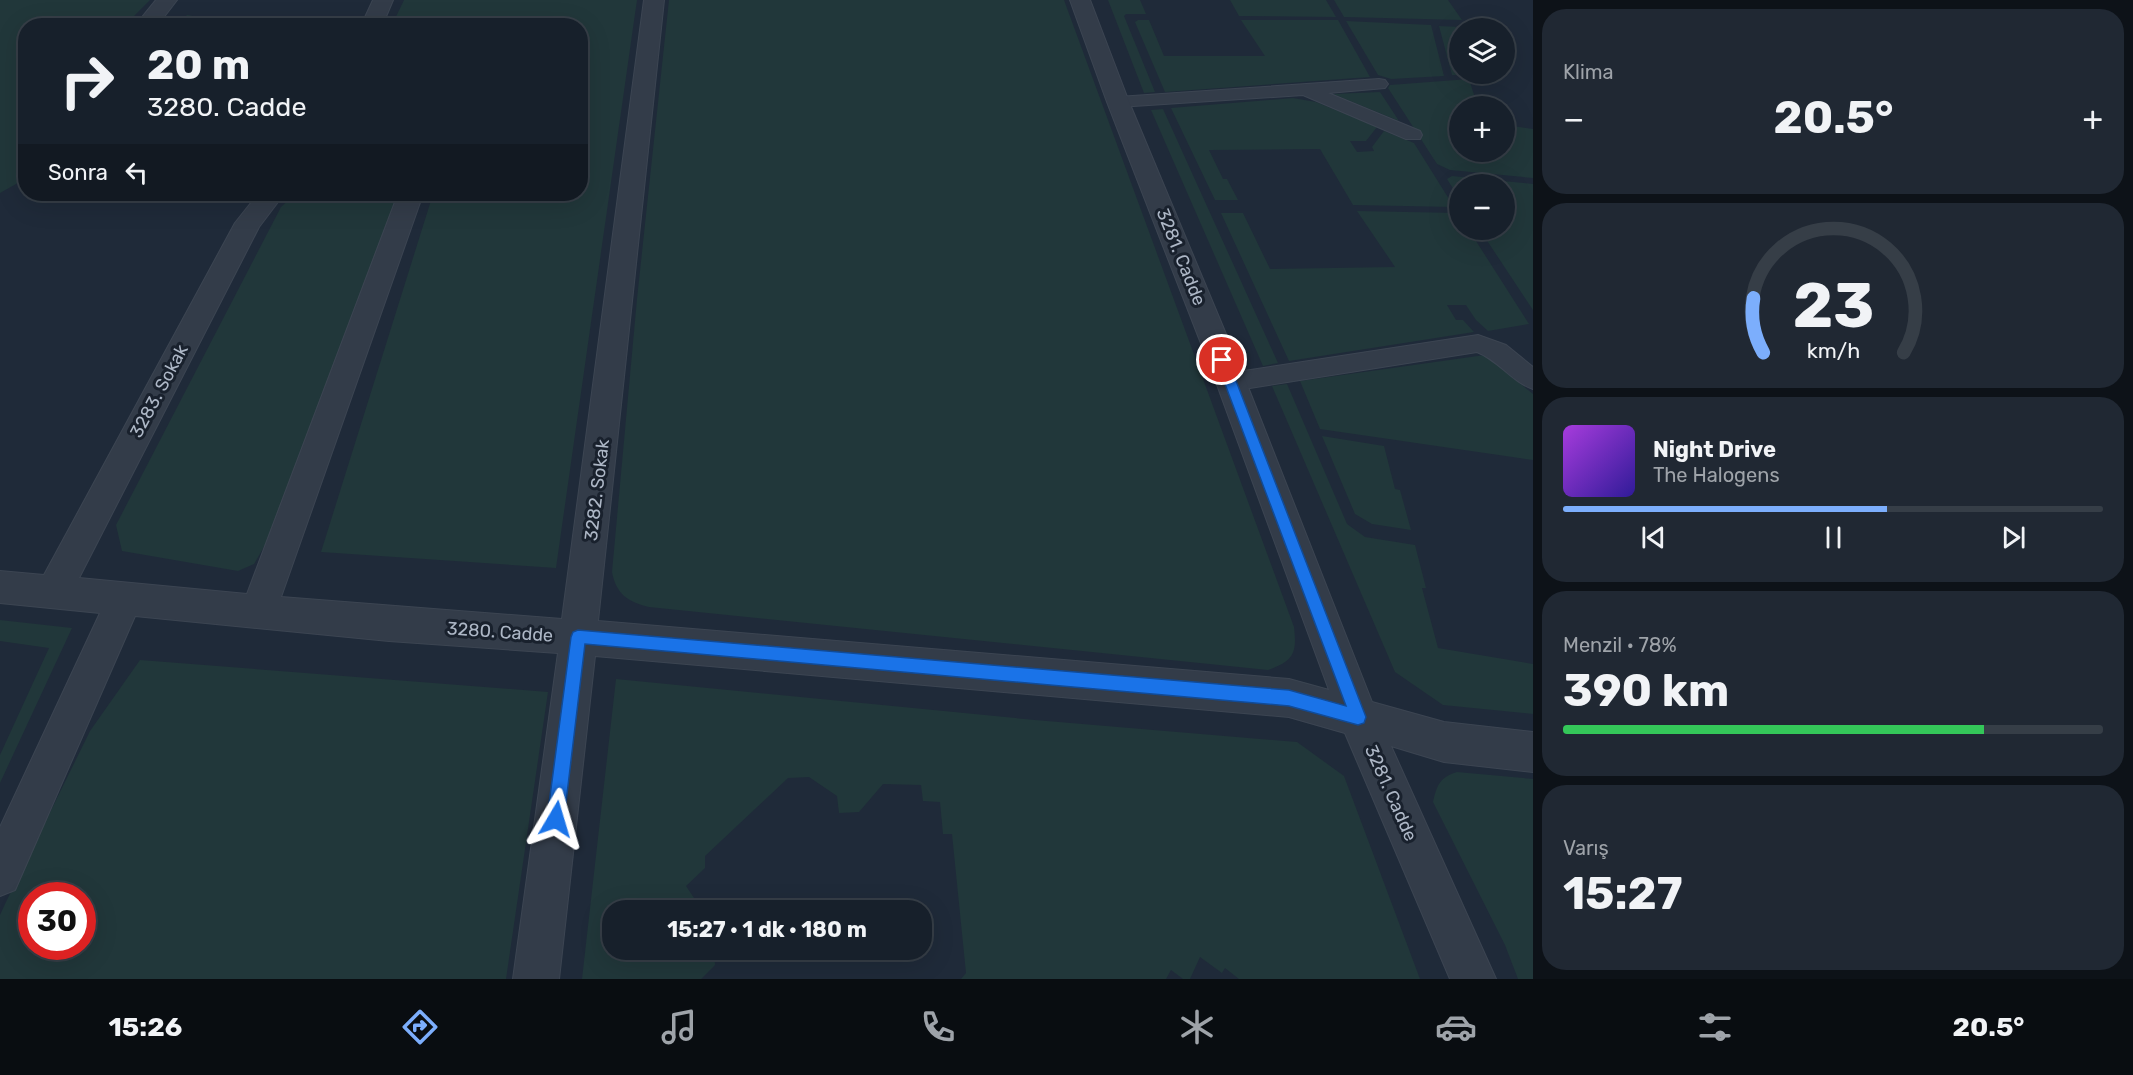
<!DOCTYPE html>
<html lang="tr">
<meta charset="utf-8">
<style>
:root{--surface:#17202b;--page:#202833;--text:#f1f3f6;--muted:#9ea3a9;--line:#363e47;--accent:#7caefc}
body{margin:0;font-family:Rubik,sans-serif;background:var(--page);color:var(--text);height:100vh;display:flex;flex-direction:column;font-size:22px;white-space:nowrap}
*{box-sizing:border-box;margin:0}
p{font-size:20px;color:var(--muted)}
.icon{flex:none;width:33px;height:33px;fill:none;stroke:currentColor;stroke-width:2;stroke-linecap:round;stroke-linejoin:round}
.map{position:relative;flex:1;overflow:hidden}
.sheet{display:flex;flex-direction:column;gap:9px;padding:9px;background:#0d1218;width:600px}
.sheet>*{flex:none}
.banner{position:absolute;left:18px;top:18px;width:570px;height:183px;border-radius:24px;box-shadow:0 6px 24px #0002,0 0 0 2px var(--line);background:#17202b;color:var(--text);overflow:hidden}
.fabs{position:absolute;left:1449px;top:18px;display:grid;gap:12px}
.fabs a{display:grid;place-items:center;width:66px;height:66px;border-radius:50%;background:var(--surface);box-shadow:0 6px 24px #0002,0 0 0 2px var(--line);font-size:30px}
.speed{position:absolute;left:18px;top:882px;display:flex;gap:12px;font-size:30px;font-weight:700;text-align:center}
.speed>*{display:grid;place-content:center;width:78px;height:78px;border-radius:50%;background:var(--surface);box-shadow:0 6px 24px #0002,0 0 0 2px var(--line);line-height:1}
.speed .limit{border:9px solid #d22;background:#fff;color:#111}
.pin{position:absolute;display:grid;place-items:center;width:51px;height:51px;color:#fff;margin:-26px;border:3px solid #fff;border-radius:50%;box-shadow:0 2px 6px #0007}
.me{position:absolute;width:66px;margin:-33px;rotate:7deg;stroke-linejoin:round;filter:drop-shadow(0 0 4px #0008)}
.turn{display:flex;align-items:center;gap:21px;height:126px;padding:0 30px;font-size:27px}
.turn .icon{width:78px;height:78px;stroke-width:2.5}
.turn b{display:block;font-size:42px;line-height:51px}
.then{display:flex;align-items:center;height:57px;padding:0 30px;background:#0003;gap:12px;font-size:22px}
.big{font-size:45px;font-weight:700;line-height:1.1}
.sheet .widget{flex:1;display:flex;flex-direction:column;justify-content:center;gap:9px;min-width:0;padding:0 21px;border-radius:24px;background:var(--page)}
.sheet .dial{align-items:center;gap:0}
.dial svg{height:156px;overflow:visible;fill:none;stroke:var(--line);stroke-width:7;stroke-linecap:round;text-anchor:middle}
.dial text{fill:var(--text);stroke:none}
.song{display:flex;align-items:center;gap:18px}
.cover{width:72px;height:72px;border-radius:9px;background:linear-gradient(135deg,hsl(280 70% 55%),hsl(250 70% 35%))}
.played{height:6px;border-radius:3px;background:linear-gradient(90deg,var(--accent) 60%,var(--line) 60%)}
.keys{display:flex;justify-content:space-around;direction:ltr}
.heat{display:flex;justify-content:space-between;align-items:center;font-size:33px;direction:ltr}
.charge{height:9px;border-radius:4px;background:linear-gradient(90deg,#34c759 78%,var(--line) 0)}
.trip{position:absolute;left:602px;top:900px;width:330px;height:60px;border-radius:24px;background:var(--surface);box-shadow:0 6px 24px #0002,0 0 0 2px var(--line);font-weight:700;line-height:60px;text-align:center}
.tab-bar{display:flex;height:96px;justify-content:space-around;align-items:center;background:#090d11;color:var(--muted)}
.tab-bar .icon{width:42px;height:42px}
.tab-bar .active{color:var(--accent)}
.tab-bar b{font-size:27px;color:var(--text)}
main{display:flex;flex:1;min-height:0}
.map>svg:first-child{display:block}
.green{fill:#21373a;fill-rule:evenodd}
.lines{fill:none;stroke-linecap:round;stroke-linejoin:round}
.lane-casing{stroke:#3c4552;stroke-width:2}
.street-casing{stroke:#3c4552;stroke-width:2}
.lane{fill:#333c49;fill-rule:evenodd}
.street{fill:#333c49;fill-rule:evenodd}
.route{fill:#1a73e8;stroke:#114b97;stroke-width:1.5}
.labels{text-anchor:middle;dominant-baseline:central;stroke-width:6;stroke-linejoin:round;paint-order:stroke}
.street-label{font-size:18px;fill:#adb7c6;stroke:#19212d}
</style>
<main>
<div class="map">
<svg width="1533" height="979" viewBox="0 0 1533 979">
<rect width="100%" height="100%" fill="#1f2a39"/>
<path class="green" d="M0,0H150L125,25L26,26L25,179L0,193Z
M404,0H637L556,568L321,552L433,194H580V26L392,25Z
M669,0H1064L1294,627C1297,653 1294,661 1268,670L649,607C628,602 616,594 612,572L637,299Z
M1108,0H1140L1146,14H1126L1124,16L1155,92L1144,93Z
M1230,0H1326L1336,17L1239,16Z
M1334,0H1448L1462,20L1344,17Z
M187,15L231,23L228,26L178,25Z
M1138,20H1149L1164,56H1265L1241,20H1338L1370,77L1165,92L1135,22Z
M1346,21L1431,25L1444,76L1391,79L1378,75Z
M1439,26L1482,28H1460L1459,36H1450L1459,57L1460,74L1467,75H1452Z
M1469,79L1475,98H1472L1475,106H1460V152H1504L1505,125L1533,129V178L1450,170L1437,164L1388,88L1390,85Z
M1380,92L1399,121L1333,94Z
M1293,98L1316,102L1377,127L1366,141H1350L1357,152L1374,151L1372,147L1384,131L1414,143L1454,207L1353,205L1320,149L1209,150L1223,179H1227L1238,200H1215L1171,108Z
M1163,109L1278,363L1263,366L1151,110Z
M1452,176L1533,184V310L1480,230H1504V184H1460L1459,198L1447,179Z
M295,194H398L272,533L254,564L238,571L122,551L116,525L281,207Z
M1357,211L1458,213L1460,230H1469L1529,324L1488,331L1476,320L1466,305H1447L1456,320H1463L1474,332L1289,361L1221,213H1243L1270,269L1395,267Z
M1485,355L1533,394V460L1320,429L1300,381Z
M1287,384L1347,524L1365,537L1415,545L1426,588H1422L1438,648L1533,664V714L1443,705L1395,672L1272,386Z
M1322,436L1384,446L1395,489L1400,490L1411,530L1372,524L1355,514Z
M0,620L72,628L0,783V755L49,648L0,641Z
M140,660L548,692L506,979H0V915L5,904L90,731ZM32,896H82V946H32Z
M616,679L1035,720L1297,742L1344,776L1420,979H1239L1225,968L1222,973L1200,957L1190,979H1183L1171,970L1166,979H961L966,973L952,834H943L940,802L923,801L921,785L883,784L859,812L839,813L837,796L809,777L788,778L705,856V868L686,886L694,898L688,904L694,910H612V950H714L715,965L701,979H582Z
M1457,772L1533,779V979H1518L1505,945L1433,802C1437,785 1440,777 1457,772Z"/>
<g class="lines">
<g class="lane-casing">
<path id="lane" d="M1379,79L1385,80L1388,84L1385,88L1328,93L1420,131L1422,135L1420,139H1406L1303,95L1118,107L1112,106L1109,102L1112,98L1118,97Z
M1478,335L1506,345L1533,367V389C1512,382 1498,360 1477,352L1231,391L1223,388L1219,382L1223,376L1231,373Z"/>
</g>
<g class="street-casing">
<path id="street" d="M156,0H177L157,26H135Z
M373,0H393L382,26H361Z
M644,0H664L598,621L1289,679L1329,690L1216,382L1107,102L1070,0H1090L1129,102L1246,382L1372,702L1444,722L1533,732V772L1444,762L1391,746L1496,979H1450L1345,733L1289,717L595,656L559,979H513L558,653L389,641L135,616L15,890L0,896V827L100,613L0,603V571L44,575L235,223L258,194H284L259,227L79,578L247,594L398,194H423L281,597L562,619Z"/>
</g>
<use href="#lane" class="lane"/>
<use href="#street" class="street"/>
</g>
<path class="route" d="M1222,356L1228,360L1366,717L1364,723L1358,725L1289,706L585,644L564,819L562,825L556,828L550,825L547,819L571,637L573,632L578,630L1289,690L1346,706L1216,360Z"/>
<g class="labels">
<g class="street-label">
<text transform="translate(1181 257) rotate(68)">3281. Cadde</text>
<text transform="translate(159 391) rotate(-62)">3283. Sokak</text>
<text transform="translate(597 490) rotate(-83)">3282. Sokak</text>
<text transform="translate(500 632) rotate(4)">3280. Cadde</text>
<text transform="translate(1391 793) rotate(66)">3281. Cadde</text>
</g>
</g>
</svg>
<div class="fabs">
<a><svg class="icon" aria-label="layers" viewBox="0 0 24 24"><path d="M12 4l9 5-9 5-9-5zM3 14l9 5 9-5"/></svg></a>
<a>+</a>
<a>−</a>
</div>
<div class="speed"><div class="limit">30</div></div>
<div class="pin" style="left:1222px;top:360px;background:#d93025"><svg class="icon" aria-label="arrive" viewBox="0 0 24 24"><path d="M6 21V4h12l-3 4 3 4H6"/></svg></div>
<svg class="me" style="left:556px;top:819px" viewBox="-20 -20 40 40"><path d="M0-17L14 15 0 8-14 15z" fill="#1a73e8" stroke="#fff" stroke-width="4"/></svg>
<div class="trip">15:27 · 1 dk · 180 m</div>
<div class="banner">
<div class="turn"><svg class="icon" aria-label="right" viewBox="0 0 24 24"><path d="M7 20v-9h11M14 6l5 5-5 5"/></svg><div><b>20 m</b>3280. Cadde</div></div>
<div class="then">Sonra<svg class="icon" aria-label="left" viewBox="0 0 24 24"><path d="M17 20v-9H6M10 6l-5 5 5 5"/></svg></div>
</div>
</div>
<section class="sheet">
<div class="widget"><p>Klima</p>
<div class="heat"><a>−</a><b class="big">20.5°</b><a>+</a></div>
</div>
<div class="widget dial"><svg viewBox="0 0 100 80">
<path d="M14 69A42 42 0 1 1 86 69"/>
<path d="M14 69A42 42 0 0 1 9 41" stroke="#7caefc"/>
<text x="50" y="56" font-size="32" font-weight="700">23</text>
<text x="50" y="72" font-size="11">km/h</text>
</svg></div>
<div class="widget">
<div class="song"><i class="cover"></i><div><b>Night Drive</b><p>The Halogens</p></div></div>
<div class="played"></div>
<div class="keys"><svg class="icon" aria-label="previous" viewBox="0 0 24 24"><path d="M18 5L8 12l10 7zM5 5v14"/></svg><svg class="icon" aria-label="pause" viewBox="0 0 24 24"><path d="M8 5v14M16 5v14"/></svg><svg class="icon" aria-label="next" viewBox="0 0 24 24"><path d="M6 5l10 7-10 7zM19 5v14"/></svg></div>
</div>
<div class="widget"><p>Menzil · 78%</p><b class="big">390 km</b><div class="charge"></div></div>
<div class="widget"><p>Varış</p><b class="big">15:27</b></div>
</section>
</main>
<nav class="tab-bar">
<b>15:26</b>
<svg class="icon active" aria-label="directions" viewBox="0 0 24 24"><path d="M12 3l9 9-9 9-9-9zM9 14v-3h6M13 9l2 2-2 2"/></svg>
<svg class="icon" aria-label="music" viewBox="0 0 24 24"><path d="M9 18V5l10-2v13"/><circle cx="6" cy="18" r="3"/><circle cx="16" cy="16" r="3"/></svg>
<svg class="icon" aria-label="phone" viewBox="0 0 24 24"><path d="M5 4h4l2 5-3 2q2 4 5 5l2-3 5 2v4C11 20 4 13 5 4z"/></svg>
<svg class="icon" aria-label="climate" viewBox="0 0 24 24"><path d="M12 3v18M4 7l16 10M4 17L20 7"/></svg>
<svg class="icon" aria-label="car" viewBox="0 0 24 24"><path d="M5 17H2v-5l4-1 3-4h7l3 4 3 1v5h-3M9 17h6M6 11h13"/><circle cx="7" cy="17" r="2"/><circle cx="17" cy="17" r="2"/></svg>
<svg class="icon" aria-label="filters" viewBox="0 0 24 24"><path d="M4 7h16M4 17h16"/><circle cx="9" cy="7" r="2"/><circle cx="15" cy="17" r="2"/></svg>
<b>20.5°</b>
</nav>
